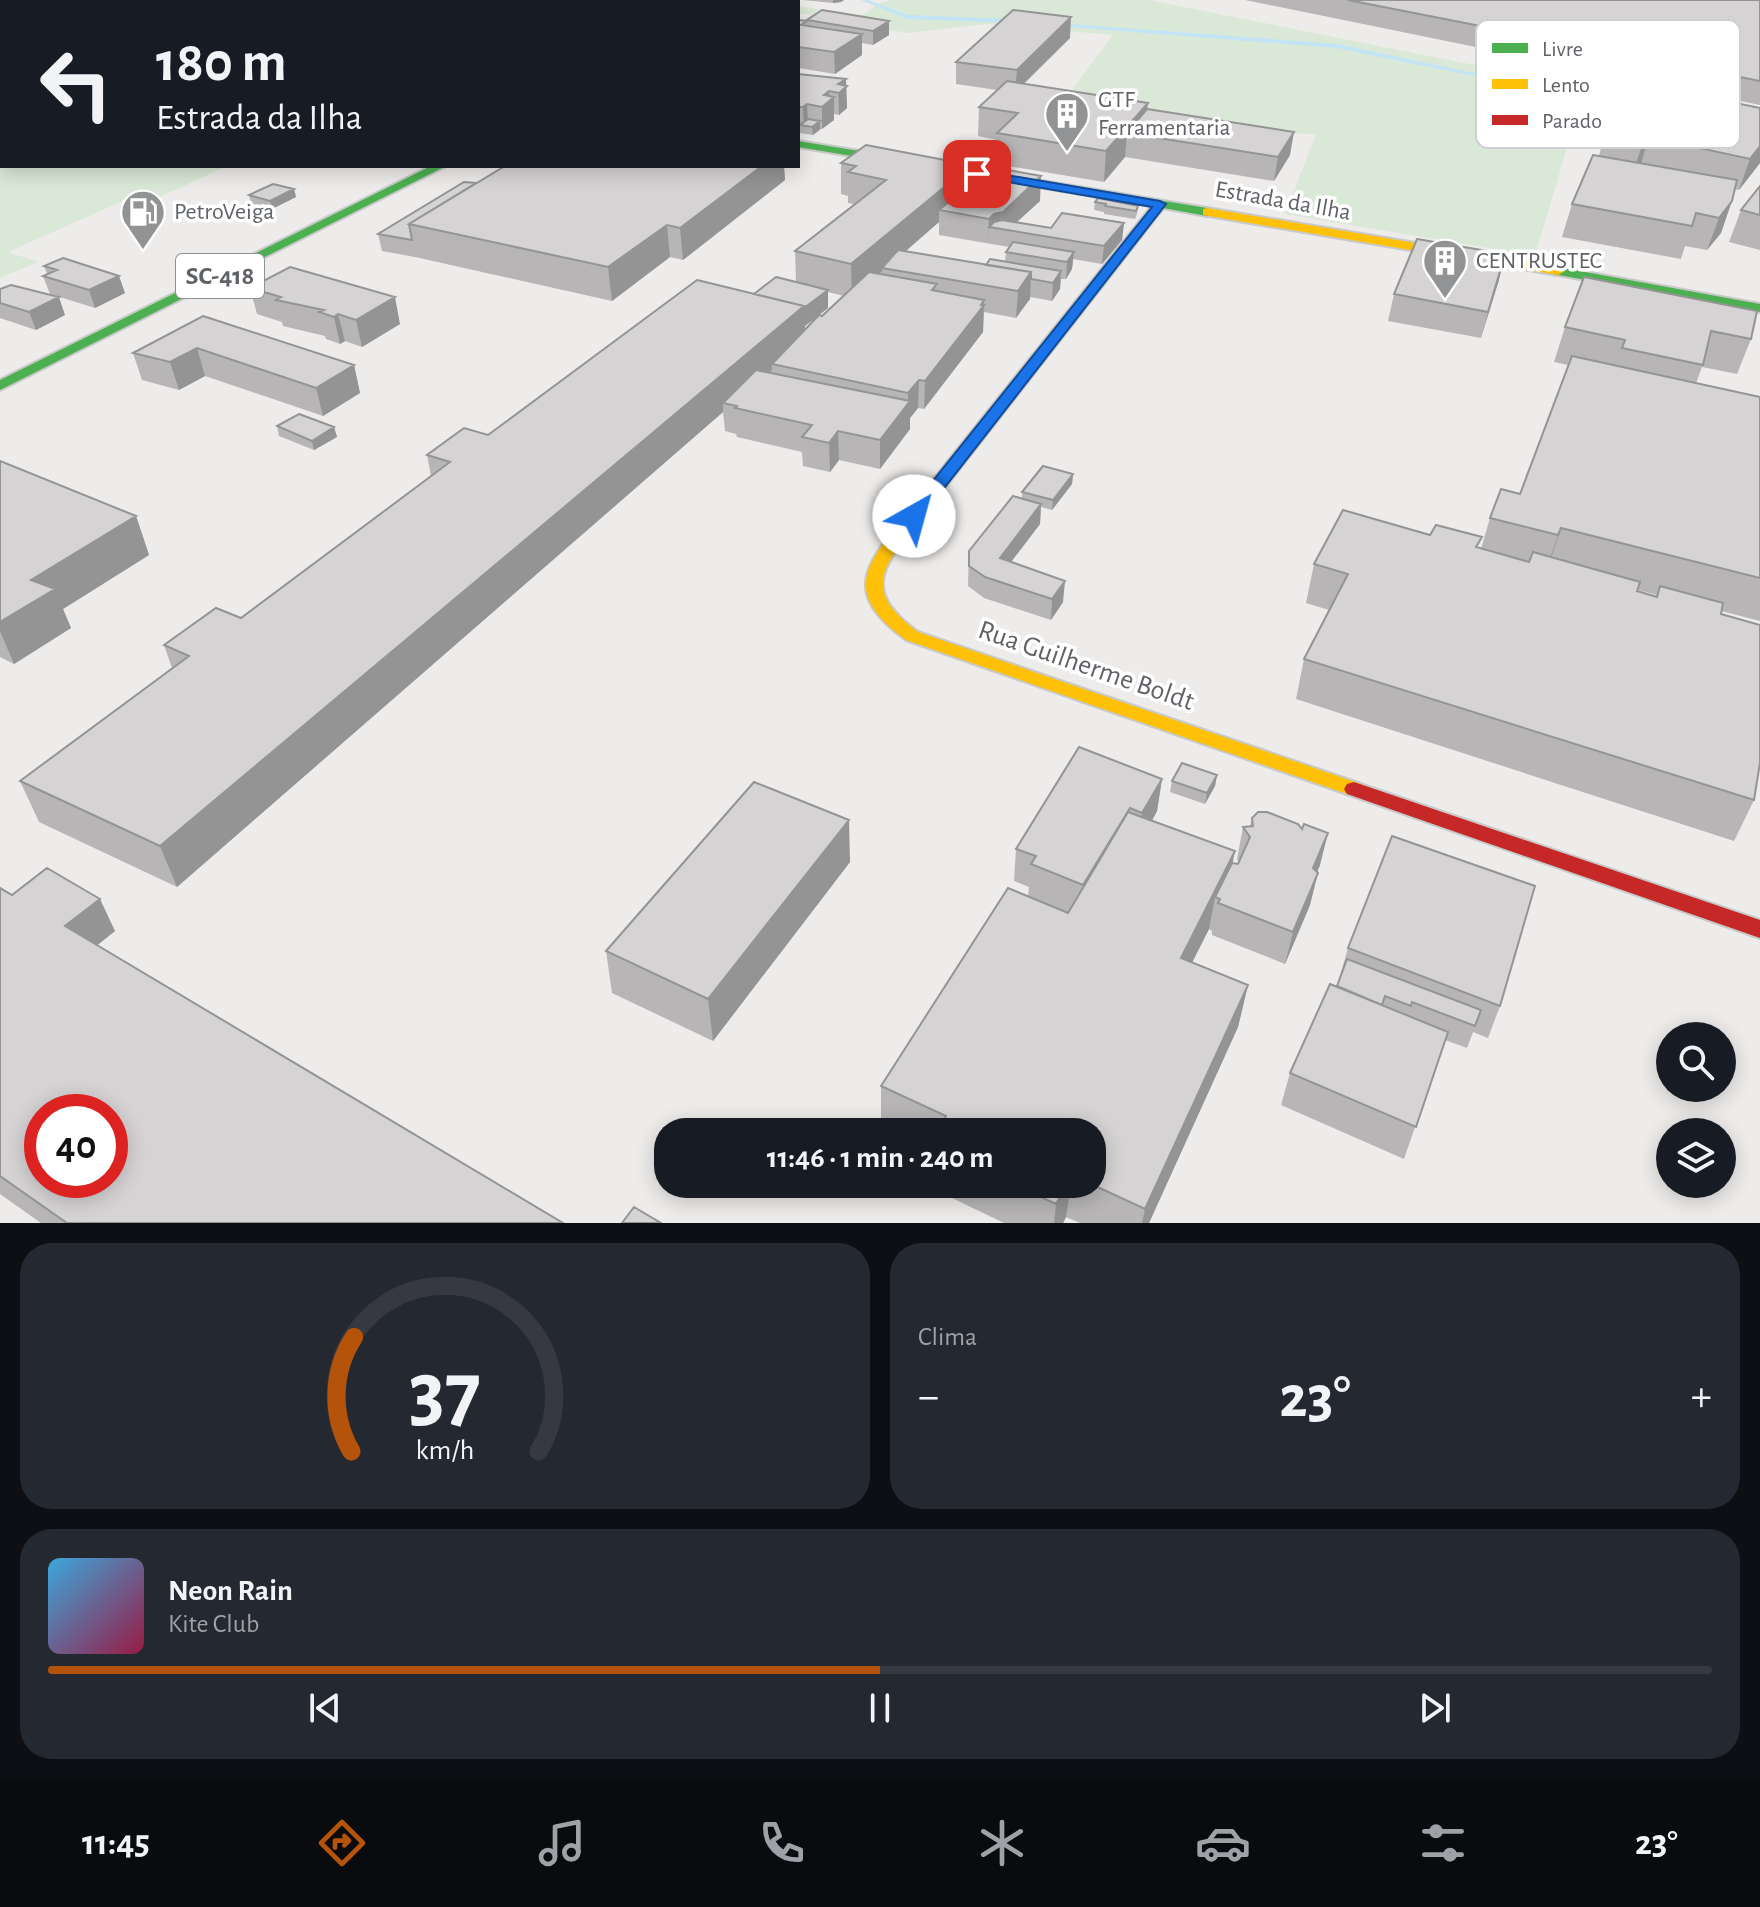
<!DOCTYPE html>
<html lang="pt">
<meta charset="utf-8">
<style>
:root{--surface:#171b24;--page:#242831;--text:#f1f3f6;--muted:#9ea1a6;--line:#363941;--accent:#b45309}
body{margin:0;font-family:"Alegreya Sans",sans-serif;background:var(--page);color:var(--text);height:100vh;display:flex;flex-direction:column;font-size:30px;white-space:nowrap}
*{box-sizing:border-box;margin:0}
p{font-size:26px;color:var(--muted)}
.icon{flex:none;width:44px;height:44px;fill:none;stroke:currentColor;stroke-width:2;stroke-linecap:round;stroke-linejoin:round}
.map{position:relative;height:1223px;overflow:hidden}
.side{display:flex;flex-direction:column;gap:20px;padding:20px;background:#0d0f14;flex:1}
.side>*{flex:none}
.banner{position:absolute;left:0px;top:0px;width:800px;height:168px;box-shadow:0 4px 20px #0003;background:#171b24;color:var(--text);overflow:hidden}
.controls{position:absolute;left:1656px;top:1022px;display:grid;gap:16px}
.controls a{display:grid;place-items:center;width:80px;height:80px;border-radius:50%;background:var(--surface);box-shadow:0 4px 20px #0003;font-size:40px}
.speed{position:absolute;left:24px;top:1094px;display:flex;gap:16px;font-size:40px;font-weight:700;text-align:center}
.speed>*{display:grid;place-content:center;width:104px;height:104px;border-radius:50%;background:var(--surface);box-shadow:0 4px 20px #0003;line-height:1}
.speed .limit{border:12px solid #d22;background:#fff;color:#111}
.pin{position:absolute;display:grid;place-items:center;width:68px;height:68px;color:#fff;margin:-34px;border-radius:16px;box-shadow:0 4px 12px #0006}
.me{position:absolute;width:88px;margin:-44px;rotate:38deg;stroke-linejoin:round;filter:drop-shadow(0 0 6px #0008)}
.turn{display:flex;align-items:center;gap:28px;height:168px;padding:0 24px;font-size:36px}
.turn .icon{width:104px;height:104px;stroke-width:2.5}
.turn b{display:block;font-size:56px;line-height:68px}
.big{font-size:60px;font-weight:700;line-height:1.1}
.side .widget{flex:1;display:flex;flex-direction:column;justify-content:center;gap:12px;min-width:0;padding:0 28px;border-radius:32px;background:var(--page)}
.side .dial{align-items:center;gap:0}
.dial svg{height:208px;overflow:visible;fill:none;stroke:var(--line);stroke-width:7;stroke-linecap:round;text-anchor:middle}
.dial text{fill:var(--text);stroke:none}
.song{display:flex;align-items:center;gap:24px}
.cover{width:96px;height:96px;border-radius:12px;background:linear-gradient(135deg,hsl(200 70% 55%),hsl(340 70% 35%))}
.played{height:8px;border-radius:4px;background:linear-gradient(90deg,var(--accent) 50%,var(--line) 50%)}
.keys{display:flex;justify-content:space-around;direction:ltr}
.heat{display:flex;justify-content:space-between;align-items:center;font-size:44px;direction:ltr}
.side .tiles{flex:1;display:grid;gap:20px;grid-template-columns:1fr 1fr}
.widget:last-child{grid-column:span 2}
.trip{position:absolute;left:654px;top:1118px;width:452px;height:80px;border-radius:32px;background:var(--surface);box-shadow:0 4px 20px #0003;font-weight:700;line-height:80px;text-align:center}
.tabs{display:flex;height:128px;justify-content:space-around;align-items:center;background:#090b0e;color:var(--muted)}
.tabs .icon{width:56px;height:56px}
.tabs .active{color:var(--accent)}
.tabs b{font-size:36px;color:var(--text)}
.map>svg:first-child{display:block}
.green{fill:#dae8d7}
.lines{fill:none;stroke-linecap:round;stroke-linejoin:round}
.stream{fill:#c2e4f4;fill-rule:evenodd}
.fast-casing{stroke:#c8c9c9;stroke-width:4}
.slow-casing{stroke:#c8c9c9;stroke-width:4}
.jam-casing{stroke:#c8c9c9;stroke-width:4}
.fast{fill:#4caf50;fill-rule:evenodd}
.slow{fill:#ffc107;fill-rule:evenodd}
.jam{fill:#c62828;fill-rule:evenodd}
.wall{fill:#b7b5b5;fill-rule:evenodd}
.shaded-wall{fill:#959494}
.building{fill:#d5d3d3;stroke:#959494;stroke-width:2;fill-rule:evenodd}
.route{fill:#1a73e8;stroke:#114b97;stroke-width:2}
.labels{text-anchor:middle;dominant-baseline:central;stroke-width:7;stroke-linejoin:round;paint-order:stroke}
.far-poi-label{font-size:24px;fill:#5f6367;stroke:#fff;text-anchor:start}
.far-street-label{font-size:24px;fill:#5f6367;stroke:#fff}
.shield{fill:#fff;stroke:#8f9295;stroke-width:2}
.shield-label{font-size:26px;font-weight:bold;fill:#5f6367}
.street-label{font-size:28px;fill:#5f6367;stroke:#fff}
.key{fill:#fff;stroke:#cfd0d1;stroke-width:2}
.key-label{font-size:22px;fill:#5f6367}
</style>
<div class="map">
<svg width="1760" height="1223" viewBox="0 0 1760 1223">
<rect width="100%" height="100%" fill="#eeecea"/>
<path class="green" d="M0,0H247L250,2H2V166H227L140,206L125,200L8,252L38,262L0,278Z
M892,0H1149L1760,122V138L1581,100L1535,256L1285,214L1316,134L1157,131L1054,114L1113,35L988,24L907,33L798,13V6L862,15L880,3Z"/>
<g class="lines">
<path class="stream" d="M861,0H868L908,15L1015,19L1018,21L1015,23L907,19Z
M1058,23L1337,44L1630,106L1627,108L1337,48L1056,26L1055,25Z"/>
<g class="fast-casing">
<path id="fast" d="M758,0H770L756,2Z
M798,141L1207,208L1213,212L1207,216L1163,208L921,518H909L907,514L909,510L1152,206L798,147Z
M431,166H446L0,390V380Z
M1558,267L1760,304V312L1553,274L1551,271Z"/>
</g>
<g class="slow-casing">
<path id="slow" d="M1207,208L1558,267L1565,271L1558,275L1203,215V209Z
M915,509L923,514C888,563 856,587 918,632L1361,784L1364,789L1361,794H1347L906,640C839,591 867,564 909,510Z"/>
</g>
<g class="jam-casing">
<path id="jam" d="M1354,782L1760,920V938L1347,794L1344,789L1347,784Z"/>
</g>
<use href="#fast" class="fast"/>
<use href="#slow" class="slow"/>
<use href="#jam" class="jam"/>
</g>
<path class="wall" d="M690,0H720L716,2H700Z
M803,0H844L841,2L833,3Z
M1245,0H1760V105Z
M798,20L807,21V26V20L889,21V35L873,45L862,43V55L835,74L798,68Z
M1070,38L1024,84L1147,109L1290,155L1274,181L1125,157L1104,182L996,164L997,140L978,136L979,107L997,90L956,84V62Z
M798,74L846,85L847,108L839,115L834,114V120L813,135L800,133V130L798,129Z
M1619,85L1760,108V163L1739,190L1735,189L1721,233L1707,250L1685,246L1681,259L1562,237L1572,204L1599,156L1602,144L1598,142L1607,113L1613,107Z
M841,163L971,165L970,184L1040,201L1017,222L1051,228L1124,223L1122,240L1102,264L1073,259L1072,269L1066,279H1061L1060,289L1052,301L1030,297L1016,318L984,312L983,332L924,409L918,408L910,418V429L880,469L839,460L830,472L803,466L802,452L737,437L736,434L725,431L723,412L177,887L39,822L20,781L172,668L164,645L241,618L431,476L427,455L488,435L754,294L796,282L795,251L854,204L848,203V196L841,194ZM939,222V235L1009,247L1006,252L1005,262L986,265L906,251ZM828,292L844,296L822,316L805,330V326L828,308Z
M505,166H784L785,180L683,260L670,257L612,301L415,257L382,251L378,234L476,183Z
M1760,186V250L1729,242L1741,210Z
M294,189L296,197L272,209L251,203L249,195Z
M1095,202L1138,206L1137,214L1135,219L1104,214V212L1094,210Z
M1505,254L1481,338L1388,321L1394,294Z
M44,266L125,293L95,308L50,294L43,276L47,274Z
M1584,277L1751,339L1737,374L1702,367L1696,383L1760,397V621L1721,611V614L1754,800L1734,841L1296,699L1304,659L1329,610L1306,603L1314,564L1478,548L1481,549L1490,518L1520,494L1568,365L1554,362L1565,327ZM1638,590L1657,595L1656,596L1637,591Z
M250,288L400,324L362,347L345,341L340,344L326,339L325,336L283,326L282,322L257,314Z
M0,289L65,315L36,330L0,318Z
M203,316L354,365L360,393L323,416L205,376L179,390L142,380L133,353Z
M277,426L334,427L337,437L314,450L279,436Z
M0,461L136,516L149,555L63,609L71,628L14,664L0,657Z
M1073,474L1072,484L1052,510L1041,507L1040,524L1011,562L1063,602L1051,620L984,598L968,586L969,551L1022,498V492Z
M1217,775L1215,786L1205,804L1170,792L1172,781Z
M1162,779L1157,811L1152,821L1233,863L1238,864L1239,862L1237,859L1243,827L1250,826L1252,818L1320,865L1317,872L1310,905L1285,964L1212,935V931L1209,929L1192,963L1248,985L1238,1027L1149,1223H1080L1066,1217L1063,1223H1004L929,1187V1184H1092V1132H889L881,1128V1086L1028,896L1029,887L1014,881L1016,849Z
M850,862L713,1041L612,993L606,951Z
M0,888L12,895L115,931L97,945L563,1223H41L0,1194Z
M1348,948L1500,1006L1488,1038L1473,1032L1467,1048L1445,1040L1404,1159L1281,1105L1290,1073L1337,986Z"/>
<path class="shaded-wall" d="M833,0H844L841,2L833,3Z
M1071,17L1070,38L1015,92L1017,70Z
M889,21V35L873,45V31Z
M862,34V55L835,74L834,52Z
M846,79L847,108L839,115L838,84Z
M829,91L830,100L834,97V120L822,129V107L824,95Z
M1148,103L1145,132L1127,133L1125,157L1104,182L1106,151Z
M807,104L808,127L804,126L803,107Z
M820,121V129L813,135L812,127Z
M1294,132L1290,155L1274,181L1278,157Z
M1649,137L1640,167L1633,173L1643,142Z
M1760,146V163L1739,190L1750,159Z
M971,165L969,196L939,210V222L886,268H882V271L852,298L851,264Z
M762,166H784L785,180L683,260L680,228Z
M1041,176L1040,201L1008,230L989,227L988,244L989,219L994,214Z
M294,189L296,197L272,209L270,201Z
M1732,201L1721,233L1707,250L1719,218Z
M1124,223L1122,240L1102,264L1104,246Z
M667,225L670,257L612,301L608,267Z
M1074,252L1072,269L1066,279L1067,262Z
M1505,254L1499,280L1481,338L1488,312Z
M1061,271L1060,289L1052,301L1053,283Z
M1031,272L1030,299L1016,318L1018,291Z
M119,276L125,293L95,308L89,290Z
M828,290V308L805,326V341L772,364V370L732,405L723,403V412L177,887L160,846L804,306Z
M59,297L65,315L36,330L29,312Z
M395,297L400,324L362,347L356,320Z
M984,300L983,332L924,409L925,381Z
M338,314L345,341L340,344L334,317Z
M197,348L205,376L179,390L170,362Z
M354,365L360,393L323,416L316,388Z
M919,380L918,408L910,418V429L880,469V440L908,404V393Z
M334,427L337,437L314,450L312,441Z
M838,431L839,460L830,472L829,443Z
M1073,474L1072,484L1052,510L1053,500Z
M1041,504L1040,524L998,579L1000,558Z
M136,516L149,555L63,609L71,628L14,664L0,631V622L31,580Z
M1561,528L1548,567L1545,573L1558,535Z
M1065,581L1063,602L1051,620L1052,599Z
M1217,775L1215,786L1205,804L1207,793Z
M1162,779L1157,811L1138,845L1142,813Z
M849,820L850,862L713,1041L708,999Z
M1328,833L1320,865L1305,900L1313,868Z
M1235,851L1227,892L1215,897L1209,929L1173,1000L1181,958Z
M1318,873L1310,905L1285,964L1293,932Z
M100,899L115,931L80,959L65,926Z
M1248,985L1238,1027L1149,1223H1142L1145,1209Z
M1067,1184H1071L1066,1217L1063,1223H1054L1056,1204Z"/>
<path class="building" d="M604,0H650L663,2L601,1Z
M1348,0H1760V81Z
M822,10L889,21L873,31L807,20Z
M1013,10L1071,17L1017,70L956,62Z
M798,20L807,21L801,25L862,34L834,52L798,47Z
M798,74L846,79L838,84L847,86L839,93L829,91L824,95L834,97L822,107L807,104L803,107H798Z
M1624,80L1760,108V146L1750,159L1649,137L1643,142L1605,133L1622,118L1607,113L1613,106L1631,109L1649,91L1619,85Z
M1007,81L1148,103L1106,151L997,133L1018,113L979,107Z
M1147,109L1294,132L1278,157L1127,133Z
M808,119L820,121L812,127L800,125Z
M866,145L971,165L851,264L795,251L886,180L848,172L856,166L841,163Z
M1593,155L1737,180L1732,201L1719,218L1696,213L1692,226L1572,204Z
M505,166H762L680,228L667,225L608,267L409,224Z
M997,168L1041,176L1003,212L994,214L989,219L939,210L972,183L978,184Z
M464,182L476,183L409,224L412,240L378,234Z
M273,184L294,189L270,201L249,195Z
M1760,186V215L1741,210Z
M1098,198L1138,206L1136,211L1105,206L1106,204L1095,202Z
M1062,213L1124,223L1104,246L989,227L994,222L1002,220L1051,228Z
M1417,239L1505,254L1488,312L1394,294Z
M1013,242L1074,252L1067,262L1006,252Z
M898,250L1031,272L1018,291L882,268Z
M63,258L119,276L89,290L43,276L57,270L44,266Z
M990,259L1061,271L1053,283L1031,279V272L986,265Z
M290,267L395,297L356,320L338,314L334,317L319,312L324,310L276,300L281,297L250,288Z
M869,272L937,284L932,290L984,300L981,305H984L925,381L919,380L908,393L772,364L819,315L822,316Z
M776,277L828,290L804,308V306L754,294Z
M1584,277L1757,311L1751,339L1711,331L1703,365L1622,348L1625,340L1565,327Z
M697,280L804,306L160,846L20,781L189,656L164,645L216,608L241,618L450,462L427,455L464,428L488,435Z
M11,285L59,297L29,312L0,303V289Z
M203,316L354,365L316,388L197,348L170,362L133,353Z
M1572,356L1760,397V578L1561,528L1558,535L1490,518L1501,489L1520,494Z
M756,370L910,401L880,440L838,431L829,443L802,437L812,425L735,408L737,406L723,403Z
M299,414L334,427L312,441L277,426Z
M0,461L136,516L31,580L55,589L0,622Z
M1043,466L1073,474L1053,500L1022,492Z
M1013,496L1041,504L1000,558L1065,581L1052,599L985,577L969,566V551Z
M1343,510L1430,535L1436,525L1482,537L1476,547L1529,562L1533,552L1640,582L1637,591L1657,597L1660,586L1723,603L1721,614L1760,625V763L1754,800L1304,659L1348,574L1314,564Z
M1079,747L1162,779L1142,813L1130,808L1083,885L1031,864L1036,856L1016,849Z
M1182,763L1217,775L1207,793L1172,781Z
M754,782L849,820L708,999L606,951Z
M1128,812L1235,851L1181,958L1248,985L1145,1209L1091,1184H1092V1132H938L946,1116L881,1086L1008,888L1068,913Z
M1258,812H1267L1298,824L1302,829L1304,824L1328,833L1313,868L1318,873L1293,932L1218,903L1220,899L1215,897L1232,863L1238,864L1250,837L1243,827L1253,826L1252,818Z
M1392,836L1535,886L1500,1006L1348,948Z
M47,868L100,899L65,926L563,1223H67L0,1176V888L12,895ZM42,1112H110V1180H42Z
M1347,959L1481,1010L1475,1026L1412,1002L1411,1006L1385,996L1382,1005L1337,986Z
M1330,984L1448,1032L1416,1127L1290,1073Z
M1013,1184H1067L1056,1204Z
M634,1207L661,1223H622Z"/>
<path class="route" d="M977,170L1160,201L1166,204L920,519L914,521L905,516L908,512L1152,207L973,176V172Z"/>
<defs>
<g id="building-pin" transform="scale(2.3)"><path d="M0 17L-7.5 6A9.5 9.5 0 1 1 7.5 6Z" fill="#919395" stroke="#fff"/><path d="M-4-6H4V6H1V3H-1V6H-4ZM-2.5-4.3h1.7v1.8h-1.7ZM.8-4.3h1.7v1.8H.8ZM-2.5-1h1.7V.8h-1.7ZM.8-1h1.7V.8H.8Z" fill="#fff"/></g>
<g id="fuel-pin" transform="scale(2.3)"><path d="M0 17L-7.5 6A9.5 9.5 0 1 1 7.5 6Z" fill="#919395" stroke="#fff"/><path d="M-5.5-6h7V0h2V4h1.3V-2.5L3-4.5l.8-.8L6-3V5H2.5V1h-1V6h-7ZM-4.2-4.7v3.2H.2V-4.7Z" fill="#fff"/></g>
</defs>
<g fill-rule="evenodd">
<use href="#building-pin" x="1067" y="114"/>
<use href="#fuel-pin" x="143" y="212"/>
<use href="#building-pin" x="1445" y="261"/>
</g>
<g class="labels">
<g class="far-poi-label">
<text x="1098" y="100">GTF<tspan x="1098" dy="28">Ferramentaria</tspan></text>
<text x="174" y="212">PetroVeiga</text>
<text x="1476" y="261">CENTRUSTEC</text>
</g>
<g class="far-street-label">
<text transform="translate(1283 201) rotate(10)">Estrada da Ilha</text>
</g>
<rect class="shield" x="176" y="254" width="88" height="44" rx="6"/>
<g class="shield-label">
<text x="220" y="276">SC-418</text>
</g>
<g class="street-label">
<text transform="translate(1086 666) rotate(19)">Rua Guilherme Boldt</text>
</g>
</g>
<rect x="1476" y="20" width="264" height="128" rx="12" class="key"/>
<rect x="1492" y="43" width="36" height="10" fill="#4caf50"/>
<rect x="1492" y="79" width="36" height="10" fill="#ffc107"/>
<rect x="1492" y="115" width="36" height="10" fill="#c62828"/>
<g class="key-label">
<text x="1542" y="56">Livre</text>
<text x="1542" y="92">Lento</text>
<text x="1542" y="128">Parado</text>
</g>
</svg>
<div class="controls">
<a><svg class="icon" aria-label="search" viewBox="0 0 24 24"><circle cx="10" cy="10" r="6"/><path d="M15 15l6 6"/></svg></a>
<a><svg class="icon" aria-label="layers" viewBox="0 0 24 24"><path d="M12 4l9 5-9 5-9-5zM3 14l9 5 9-5"/></svg></a>
</div>
<div class="speed"><div class="limit">40</div></div>
<div class="pin" style="left:977px;top:174px;background:#d93025"><svg class="icon" aria-label="arrive" viewBox="0 0 24 24"><path d="M6 21V4h12l-3 4 3 4H6"/></svg></div>
<svg class="me" style="left:914px;top:516px" viewBox="-20 -20 40 40"><circle r="19" fill="#fff"/><path d="M0-13L10 11 0 6-10 11z" fill="#1a73e8"/></svg>
<div class="trip">11:46 · 1 min · 240 m</div>
<div class="banner">
<div class="turn"><svg class="icon" aria-label="left" viewBox="0 0 24 24"><path d="M17 20v-9H6M10 6l-5 5 5 5"/></svg><div><b>180 m</b>Estrada da Ilha</div></div>
</div>
</div>
<section class="side">
<div class="tiles">
<div class="widget dial"><svg viewBox="0 0 100 80">
<path d="M14 69A42 42 0 1 1 86 69"/>
<path d="M14 69A42 42 0 0 1 15 25" stroke="#b45309"/>
<text x="50" y="56" font-size="32" font-weight="700">37</text>
<text x="50" y="72" font-size="11">km/h</text>
</svg></div>
<div class="widget"><p>Clima</p>
<div class="heat"><a>−</a><b class="big">23°</b><a>+</a></div>
</div>
<div class="widget">
<div class="song"><i class="cover"></i><div><b>Neon Rain</b><p>Kite Club</p></div></div>
<div class="played"></div>
<div class="keys"><svg class="icon" aria-label="previous" viewBox="0 0 24 24"><path d="M18 5L8 12l10 7zM5 5v14"/></svg><svg class="icon" aria-label="pause" viewBox="0 0 24 24"><path d="M8 5v14M16 5v14"/></svg><svg class="icon" aria-label="next" viewBox="0 0 24 24"><path d="M6 5l10 7-10 7zM19 5v14"/></svg></div>
</div>
</div>
</section>
<nav class="tabs">
<b>11:45</b>
<svg class="icon active" aria-label="directions" viewBox="0 0 24 24"><path d="M12 3l9 9-9 9-9-9zM9 14v-3h6M13 9l2 2-2 2"/></svg>
<svg class="icon" aria-label="music" viewBox="0 0 24 24"><path d="M9 18V5l10-2v13"/><circle cx="6" cy="18" r="3"/><circle cx="16" cy="16" r="3"/></svg>
<svg class="icon" aria-label="phone" viewBox="0 0 24 24"><path d="M5 4h4l2 5-3 2q2 4 5 5l2-3 5 2v4C11 20 4 13 5 4z"/></svg>
<svg class="icon" aria-label="climate" viewBox="0 0 24 24"><path d="M12 3v18M4 7l16 10M4 17L20 7"/></svg>
<svg class="icon" aria-label="car" viewBox="0 0 24 24"><path d="M5 17H2v-5l4-1 3-4h7l3 4 3 1v5h-3M9 17h6M6 11h13"/><circle cx="7" cy="17" r="2"/><circle cx="17" cy="17" r="2"/></svg>
<svg class="icon" aria-label="filters" viewBox="0 0 24 24"><path d="M4 7h16M4 17h16"/><circle cx="9" cy="7" r="2"/><circle cx="15" cy="17" r="2"/></svg>
<b>23°</b>
</nav>
